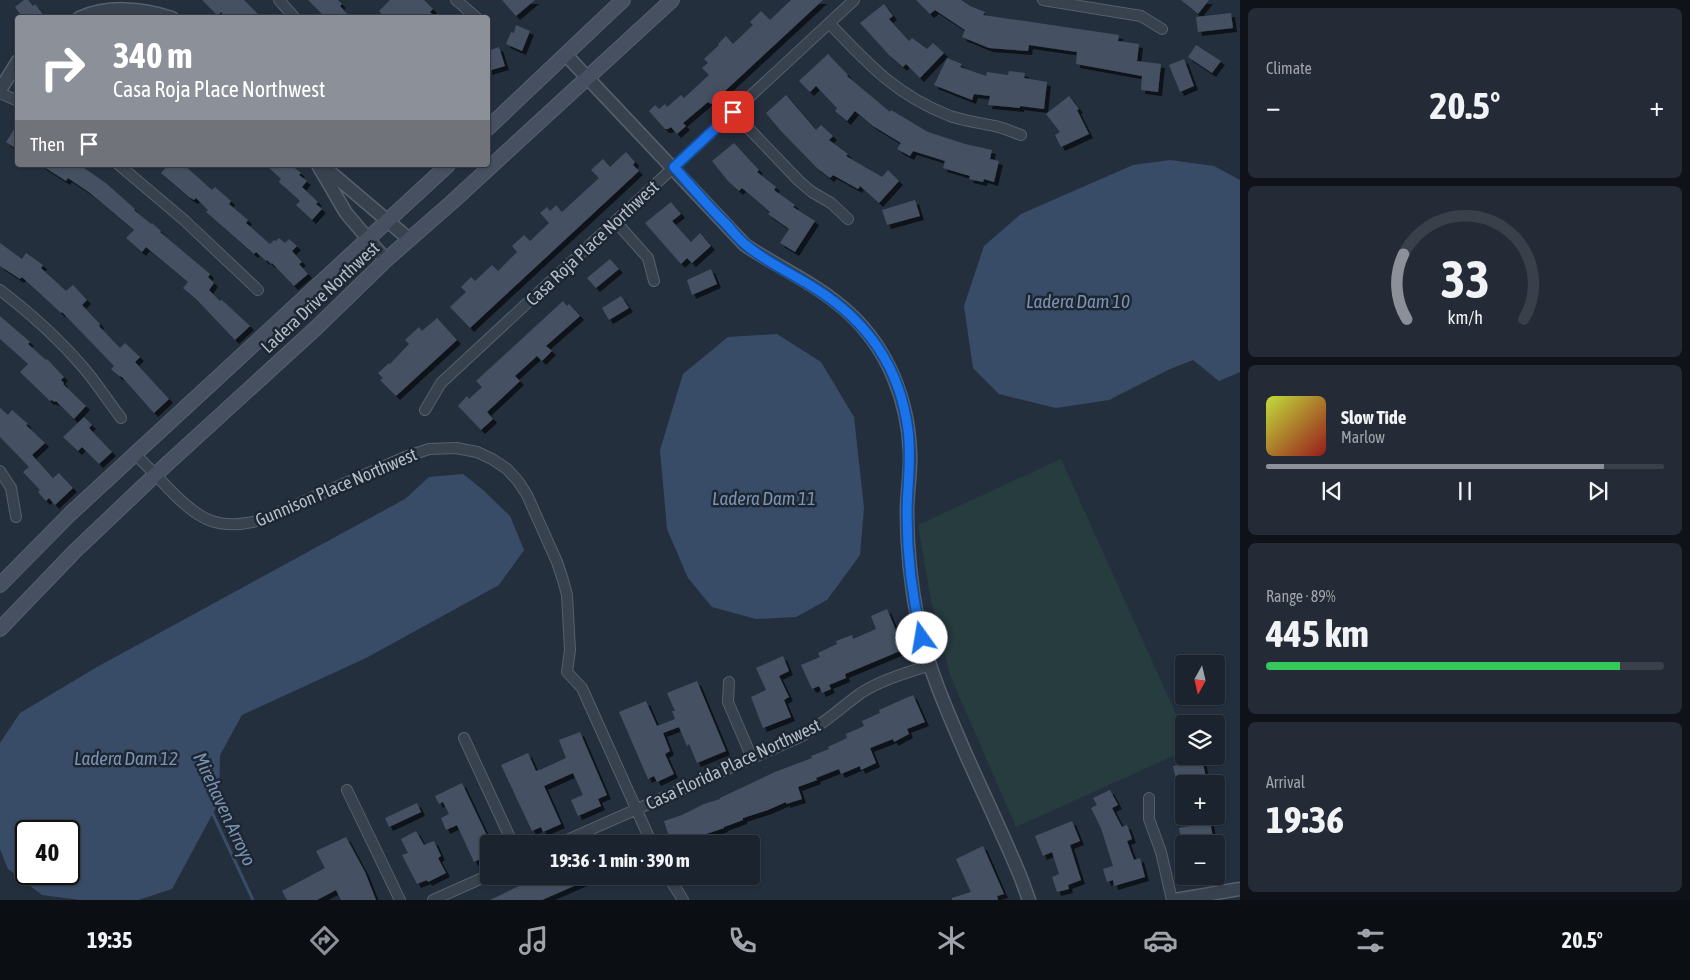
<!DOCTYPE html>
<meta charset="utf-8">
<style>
:root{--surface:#1b232e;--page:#242b36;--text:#f1f3f6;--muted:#a0a4aa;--line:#39404a;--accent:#8c9099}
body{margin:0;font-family:"Asap Condensed",sans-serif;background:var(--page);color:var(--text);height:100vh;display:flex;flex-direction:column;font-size:19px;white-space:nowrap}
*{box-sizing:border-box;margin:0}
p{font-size:16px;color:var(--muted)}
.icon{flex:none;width:28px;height:28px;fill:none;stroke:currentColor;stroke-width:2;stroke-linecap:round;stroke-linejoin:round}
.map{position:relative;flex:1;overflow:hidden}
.panel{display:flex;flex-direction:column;gap:8px;padding:8px;background:#0f1319;width:450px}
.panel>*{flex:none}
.hud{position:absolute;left:15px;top:15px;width:475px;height:152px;border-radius:5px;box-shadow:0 1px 4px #0004,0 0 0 1px var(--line);background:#8c9099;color:#fff;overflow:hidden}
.needle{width:32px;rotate:188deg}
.controls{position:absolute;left:1175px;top:655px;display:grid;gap:10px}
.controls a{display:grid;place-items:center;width:50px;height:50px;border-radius:5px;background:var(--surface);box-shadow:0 1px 4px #0004,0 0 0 1px var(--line);font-size:25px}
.speed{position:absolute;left:15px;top:820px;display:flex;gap:10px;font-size:25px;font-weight:700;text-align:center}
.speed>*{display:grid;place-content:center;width:65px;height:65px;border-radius:50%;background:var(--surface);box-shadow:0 1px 4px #0004,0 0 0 1px var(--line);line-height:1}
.speed .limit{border:2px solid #111;border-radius:8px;background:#fff;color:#111}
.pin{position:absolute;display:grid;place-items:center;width:42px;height:42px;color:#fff;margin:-21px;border-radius:10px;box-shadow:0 2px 8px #0006}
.me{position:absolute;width:55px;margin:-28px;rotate:347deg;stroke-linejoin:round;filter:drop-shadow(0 0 4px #0008)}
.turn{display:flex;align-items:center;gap:18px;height:105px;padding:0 15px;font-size:22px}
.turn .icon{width:65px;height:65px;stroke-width:2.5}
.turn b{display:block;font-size:35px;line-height:42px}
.then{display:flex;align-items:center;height:48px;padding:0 15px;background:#0003;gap:10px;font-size:19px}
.big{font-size:38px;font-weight:700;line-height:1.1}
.panel .widget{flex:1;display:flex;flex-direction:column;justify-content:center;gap:8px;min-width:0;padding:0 18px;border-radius:8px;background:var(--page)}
.panel .dial{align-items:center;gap:0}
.dial svg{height:130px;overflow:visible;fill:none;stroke:var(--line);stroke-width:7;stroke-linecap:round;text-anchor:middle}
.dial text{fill:var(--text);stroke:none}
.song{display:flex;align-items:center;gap:15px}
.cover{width:60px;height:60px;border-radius:8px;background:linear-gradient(135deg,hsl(70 70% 55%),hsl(0 70% 35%))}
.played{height:5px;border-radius:2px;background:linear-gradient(90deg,var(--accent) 85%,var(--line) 85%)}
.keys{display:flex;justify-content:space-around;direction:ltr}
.heat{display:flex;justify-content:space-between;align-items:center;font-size:28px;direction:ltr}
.charge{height:8px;border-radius:4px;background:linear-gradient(90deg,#34c759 89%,var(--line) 0)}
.trip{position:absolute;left:480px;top:835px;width:280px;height:50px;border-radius:5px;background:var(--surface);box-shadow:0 1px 4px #0004,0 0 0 1px var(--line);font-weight:700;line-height:50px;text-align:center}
.dock{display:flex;height:80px;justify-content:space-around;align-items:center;background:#0b0e12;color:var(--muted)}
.dock .icon{width:35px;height:35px}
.dock .on{color:var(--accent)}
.dock b{font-size:22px;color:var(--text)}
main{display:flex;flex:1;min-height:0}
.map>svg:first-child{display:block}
.green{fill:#263c3f}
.water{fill:#394c67;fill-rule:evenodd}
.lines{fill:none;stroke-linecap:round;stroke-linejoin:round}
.stream{stroke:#394c67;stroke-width:3}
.building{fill:#455162;filter:url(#shadow)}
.minor-casing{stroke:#565f6c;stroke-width:12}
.tertiary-casing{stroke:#565f6c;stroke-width:15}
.secondary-casing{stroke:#565f6c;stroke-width:16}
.minor{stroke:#38414e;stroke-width:10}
.tertiary{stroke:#38414e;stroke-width:12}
.secondary{stroke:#465061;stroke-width:14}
.route-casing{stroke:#114b97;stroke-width:12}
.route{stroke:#1a73e8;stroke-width:9}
.labels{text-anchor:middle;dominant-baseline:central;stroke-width:5;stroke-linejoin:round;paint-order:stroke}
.street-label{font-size:18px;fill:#b4bcc9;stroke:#1d2633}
.water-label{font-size:19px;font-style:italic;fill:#7c92b1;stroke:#1d2633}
</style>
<main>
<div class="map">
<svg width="1240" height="900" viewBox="0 0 1240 900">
<defs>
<filter id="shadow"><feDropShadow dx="4" dy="4" stdDeviation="0" flood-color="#0009"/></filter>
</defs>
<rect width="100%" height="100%" fill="#242f3e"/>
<path class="green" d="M1061,459L1184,732V751L1016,827L950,675L931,600L918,525Z"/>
<path class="water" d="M1170,160L1214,166L1240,180V372L1219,381L1193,360L1170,369L1109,400L1056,408L999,394L973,368L964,306L984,246L1021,214L1133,165Z
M777,334L821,362L854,417L864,508L860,555L827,600L796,617L756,619L712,607L688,578L667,529L660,450L683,374L728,337Z
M463,474L483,490L510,516L524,550L499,585L366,658L242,715L220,755L219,802L172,889L138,900H80L42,895L8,869L0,849V743L20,713L97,667L405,499L429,477ZM26,831H69V874H26Z"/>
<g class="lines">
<path class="stream" d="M211,810L253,900"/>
</g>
<path class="building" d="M24,0H28L33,6L35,4L46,18H23L15,7Z
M202,0H244L262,18H226L221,12L218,16Z
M308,0H338L342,4L340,6L351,18H326Z
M390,0H424L433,9L430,12L436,18H385L379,11Z
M502,0H535L516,16Z
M791,0H823L711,104L708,102L683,123L686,126L677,134L671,127L668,129H665L649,111L655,105L659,109L665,104L667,107L681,95L684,98L709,75L702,68L708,63L704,59L719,45L718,44L726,36L733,44L753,25L750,22L761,11L770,20Z
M916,0H961L970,6L985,12L983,15L1119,35L1118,41L1139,44L1137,61L1161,64L1158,92L1141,90L1142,76L1076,64L1077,52L1029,45L1028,51L989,48L962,37L965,30L935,10L930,14Z
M1181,0H1209L1198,14Z
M884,4L893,16L889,19L909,41L912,38L927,49L933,43L944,53L920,78L906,64L903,67L889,55L860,23Z
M1231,13L1233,28L1198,32L1196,17Z
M516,25L530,31L522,51L506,44L511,32L514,33Z
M1196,45L1221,61L1212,73L1188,57Z
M499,47L505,66L488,71V51Z
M828,54L848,75L847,76L890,112L891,110L928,132L965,144L992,150L990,159L999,161L994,182L984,179L983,182L969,179L970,176L943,168L945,161L913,151L910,156L897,149L901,143L873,126L855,111L847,121L835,111L837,108L816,86L810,92L799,81Z
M947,58L962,64L960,67L986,76L987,72L1008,75L1009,71L1025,73L1024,78L1047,82L1044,109L1020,106V108L988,105L990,96L974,94L972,100L934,85Z
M1184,59L1194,86L1180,92L1169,65Z
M786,95L816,130L821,125L833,136L829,140L848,154L846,156L882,177L888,170L899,181L879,203L860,186L858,189L833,175L830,178L817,168L780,130L766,113Z
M1069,96L1079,109L1077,110L1089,134L1061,147L1055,135L1060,132L1046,114Z
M18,123V150L6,142Z
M734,143L759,170L757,172L776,187L774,190L795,205L793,207L815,221L795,252L780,243L789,229L768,214L770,212L742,188L739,191L728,181L712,161Z
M626,152L635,162L633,165L639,171L470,328L450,307L466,292L461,287L471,277L475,281L492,265L498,271L517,252L512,246L524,235L530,241L549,223L540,213L547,207L550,211L556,205L562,212L599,178L591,170L603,159L610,167Z
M41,165H80L107,184L135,209L134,210L151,224L152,223L161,231L160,232L210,274L208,277L214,283L209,290L220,301L222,300L250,326L235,340L198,301L183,288L188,282L146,247L142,252L126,238L134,230L90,193L68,178L66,181Z
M168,165H184L212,190L215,187L231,201L229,204L248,220L246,223L270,244L274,240L276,241L279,238L285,243L289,239L297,246L292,251L302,262L299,264L308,274L294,286L272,263L271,264L267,260L266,261L256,252L254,254L206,212L208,210L196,198L194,200L189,197L161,173Z
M266,165H291L301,173L299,175L307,181L302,187L318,202L316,204L322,209L312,220L296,205L300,201L279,182L281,179Z
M915,200L920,216L887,225L882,210Z
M671,202L681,214L672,221L691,242L700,233L711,246L692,263L687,258L681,264L645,223Z
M0,243L22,259L26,253L43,265L41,268L66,291L73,285L87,300L82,305L100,324L99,326L120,348L125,343L140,357L135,362L169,399L154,413L121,376L120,377L111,369L114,366L62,312L61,313L22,277L20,279L0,266Z
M610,259L619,269L596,288L587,278Z
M711,269L717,284L692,295L687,280Z
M621,296L629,308L609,320L602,308Z
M563,301L567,306L569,304L580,316L546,346L552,351L542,361L537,356L515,376L520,381L487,412L493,419L481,430L458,406L467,396L469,399L482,387L476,381Z
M0,316L30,342L28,344L46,360L47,359L64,377L61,380L64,383L63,384L86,406L74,419L56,401L54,402L52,400L50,401L20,372L28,364L0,339Z
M437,318L457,340L396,396L380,380L383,378L378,373L389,363L390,364L409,344L405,340L419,327L422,331Z
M0,408L8,415L12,410L28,424L26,425L45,443L32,455L53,478L59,473L73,488L55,505L49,498L46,501L38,492L40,490L23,472L29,467L0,437Z
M84,417L92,425L89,428L112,452L99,464L82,447L78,451L63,437Z
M887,609L900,640L896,642L900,651L845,674L846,678L829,685L831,689L822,693L819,686L812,689L801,665L820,657L818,653L837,644L836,641L852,635L853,639L876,629L871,616Z
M783,656L789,671L779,676L789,697L784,700L791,717L763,728L751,697L766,690L756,668Z
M697,681L726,751L697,763L689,744L687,746L679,727L663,733L670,751L665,754L674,774L657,782L654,776L648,779L619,712L646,701L657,726L675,719L672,711H675L667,693Z
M913,695L925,722L907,729L909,734L894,742L893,739L870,748L876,763L861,770L860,766L841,774L839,769L816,778L817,780L798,787L802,799L786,804V802L768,810L743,818V820L724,827V828L706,834L707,836L694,841L692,836L671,843L664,821L682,815L704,804L720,799V798L775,772L812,758L811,756L829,749L828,747L847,738L846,734L864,726L862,721L880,713L879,710Z
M580,732L607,795L598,799L601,806L578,816L571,800L583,795L573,773L544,786L561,824L543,832L541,827L532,831L501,765L528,753L536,771L542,769L566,758L559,740Z
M1202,760L1207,781L1194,784H1177L1173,766Z
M462,783L489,840V849L485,851L487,856L474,862L457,825L446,830L441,818L449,814L443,802L439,804L435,796Z
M1110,790L1118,805L1112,808L1122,827L1127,825L1132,839L1127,841L1134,860L1140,858L1145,877L1114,886L1113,880L1107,882L1103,869L1113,866L1101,828L1091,808L1097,805L1093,798Z
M417,803L421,812L389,827L385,818Z
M1072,821L1080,841L1070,845L1081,880L1068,885L1069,889L1057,892L1052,877L1059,874L1052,852L1043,856L1035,836Z
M1210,822L1214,842L1206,844H1182L1179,828Z
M416,831L424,845L434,841L441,856L438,858L446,873L428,882L427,880L417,884L402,855L408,853L401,839Z
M346,837L365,872L376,900H341L336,890L317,900H287L282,891L325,868L316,851Z
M983,846L1004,894L997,896L998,900H952V898L971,892L956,859Z
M540,876H597L542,900H490Z"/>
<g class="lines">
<g class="minor-casing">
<path id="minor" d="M279,0L295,18
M456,0L477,18
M1043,0L1141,16L1162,29
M829,23C868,64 896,95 950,116C965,121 980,123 995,126C1004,128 1012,132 1021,135
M0,93L18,101
M733,112L799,181L812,192L831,203L848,219
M119,165L184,220L258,290
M616,222L648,258L654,281
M0,290C30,313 57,337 82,366C96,382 108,401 121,418
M425,410L441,383L854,0
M135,454C146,465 157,476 168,488C198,519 217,532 261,520L405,457L429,449L456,448L477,452L492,459L507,469L518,481L527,495L557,562L563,580L567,595L570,650L567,672L582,688L652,844
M0,471L11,488L16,517
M729,682L728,702L752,758
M464,738L513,844
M347,790L400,900
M1149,798V819L1161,852L1172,900
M558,844L800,737C823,725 840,708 861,693C881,680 906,673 930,665
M668,876L683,900
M433,900L489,875"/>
</g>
<g class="tertiary-casing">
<path id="tertiary" d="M79,18C108,5 142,8 172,18
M566,55L745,245C779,268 819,285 849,313C888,349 908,400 910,452C911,472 907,492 907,512C907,549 911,586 918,622C928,669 948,713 967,757C985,797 1004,837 1021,878L1029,900
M0,90L18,61
M318,165L346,213L386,260
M323,166L409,239
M1175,900L1240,889"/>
</g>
<g class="secondary-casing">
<path id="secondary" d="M488,128L623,0
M0,585L70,514L448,165
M0,629L75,551L155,475L316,328L386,260L451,203L672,0"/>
</g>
<use href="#minor" class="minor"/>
<use href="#tertiary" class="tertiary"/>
<use href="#secondary" class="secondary"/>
</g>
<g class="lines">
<g class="route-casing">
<path id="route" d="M733,112L674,167C691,186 707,205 725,223C732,230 738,239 746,245C766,262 791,273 813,287C867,320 900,367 908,430C912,458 907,486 907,514C907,555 912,597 922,638"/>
</g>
<use href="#route" class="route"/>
</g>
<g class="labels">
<g class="street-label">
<text transform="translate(592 243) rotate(-43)">Casa Roja Place Northwest</text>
<text transform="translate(320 297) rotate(-43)">Ladera Drive Northwest</text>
<text transform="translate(336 487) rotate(-23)">Gunnison Place Northwest</text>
<text transform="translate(733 764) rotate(-25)">Casa Florida Place Northwest</text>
</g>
<g class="water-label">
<text x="1078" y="301">Ladera Dam 10</text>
<text x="764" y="498">Ladera Dam 11</text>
<text x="126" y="758">Ladera Dam 12</text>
<text transform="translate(225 809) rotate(65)">Mirehaven Arroyo</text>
</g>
</g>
</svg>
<div class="controls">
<a><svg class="needle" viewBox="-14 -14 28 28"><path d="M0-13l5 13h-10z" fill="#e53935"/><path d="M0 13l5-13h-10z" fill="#a0a4aa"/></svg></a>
<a><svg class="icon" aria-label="layers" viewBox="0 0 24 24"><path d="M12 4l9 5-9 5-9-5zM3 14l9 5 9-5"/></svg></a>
<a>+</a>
<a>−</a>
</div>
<div class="speed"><div class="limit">40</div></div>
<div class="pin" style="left:733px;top:112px;background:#d93025"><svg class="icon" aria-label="arrive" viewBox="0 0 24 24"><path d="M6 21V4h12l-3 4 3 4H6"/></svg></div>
<svg class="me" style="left:922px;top:638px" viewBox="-20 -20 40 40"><circle r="19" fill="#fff"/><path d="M0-13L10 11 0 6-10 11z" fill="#1a73e8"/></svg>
<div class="trip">19:36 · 1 min · 390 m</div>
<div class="hud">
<div class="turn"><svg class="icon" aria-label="right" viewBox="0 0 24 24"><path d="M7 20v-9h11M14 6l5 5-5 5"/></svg><div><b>340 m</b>Casa Roja Place Northwest</div></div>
<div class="then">Then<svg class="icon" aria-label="arrive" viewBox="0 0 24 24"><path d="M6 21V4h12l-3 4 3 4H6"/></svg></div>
</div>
</div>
<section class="panel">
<div class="widget"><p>Climate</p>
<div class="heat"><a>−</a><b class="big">20.5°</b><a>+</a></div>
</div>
<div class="widget dial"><svg viewBox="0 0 100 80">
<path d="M14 69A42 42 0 1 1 86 69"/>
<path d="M14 69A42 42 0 0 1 12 29" stroke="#8c9099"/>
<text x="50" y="56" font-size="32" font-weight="700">33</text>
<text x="50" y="72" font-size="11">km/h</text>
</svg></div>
<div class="widget">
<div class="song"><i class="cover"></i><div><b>Slow Tide</b><p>Marlow</p></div></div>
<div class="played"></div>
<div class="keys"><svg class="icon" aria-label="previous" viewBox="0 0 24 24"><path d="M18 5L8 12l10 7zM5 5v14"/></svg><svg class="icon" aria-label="pause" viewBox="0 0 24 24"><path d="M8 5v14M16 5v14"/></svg><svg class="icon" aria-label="next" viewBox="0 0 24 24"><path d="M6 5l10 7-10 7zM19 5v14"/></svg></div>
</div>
<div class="widget"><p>Range · 89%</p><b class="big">445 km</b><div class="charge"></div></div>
<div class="widget"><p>Arrival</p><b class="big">19:36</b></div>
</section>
</main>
<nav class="dock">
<b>19:35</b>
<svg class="icon on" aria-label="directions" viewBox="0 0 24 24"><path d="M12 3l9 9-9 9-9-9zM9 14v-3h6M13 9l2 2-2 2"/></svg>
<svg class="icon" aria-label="music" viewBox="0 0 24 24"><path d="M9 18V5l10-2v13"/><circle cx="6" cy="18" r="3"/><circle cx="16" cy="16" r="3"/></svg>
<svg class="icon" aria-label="phone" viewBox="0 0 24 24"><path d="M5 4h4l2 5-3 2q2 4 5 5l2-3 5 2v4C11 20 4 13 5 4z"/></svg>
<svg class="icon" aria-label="climate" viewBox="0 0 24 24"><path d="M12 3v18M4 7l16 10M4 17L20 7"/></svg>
<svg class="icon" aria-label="car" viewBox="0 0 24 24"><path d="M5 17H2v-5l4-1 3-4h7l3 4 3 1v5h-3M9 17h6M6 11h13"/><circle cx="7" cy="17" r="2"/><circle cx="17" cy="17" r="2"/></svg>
<svg class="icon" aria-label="filters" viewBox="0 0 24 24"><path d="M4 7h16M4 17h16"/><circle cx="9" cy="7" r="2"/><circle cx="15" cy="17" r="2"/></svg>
<b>20.5°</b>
</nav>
